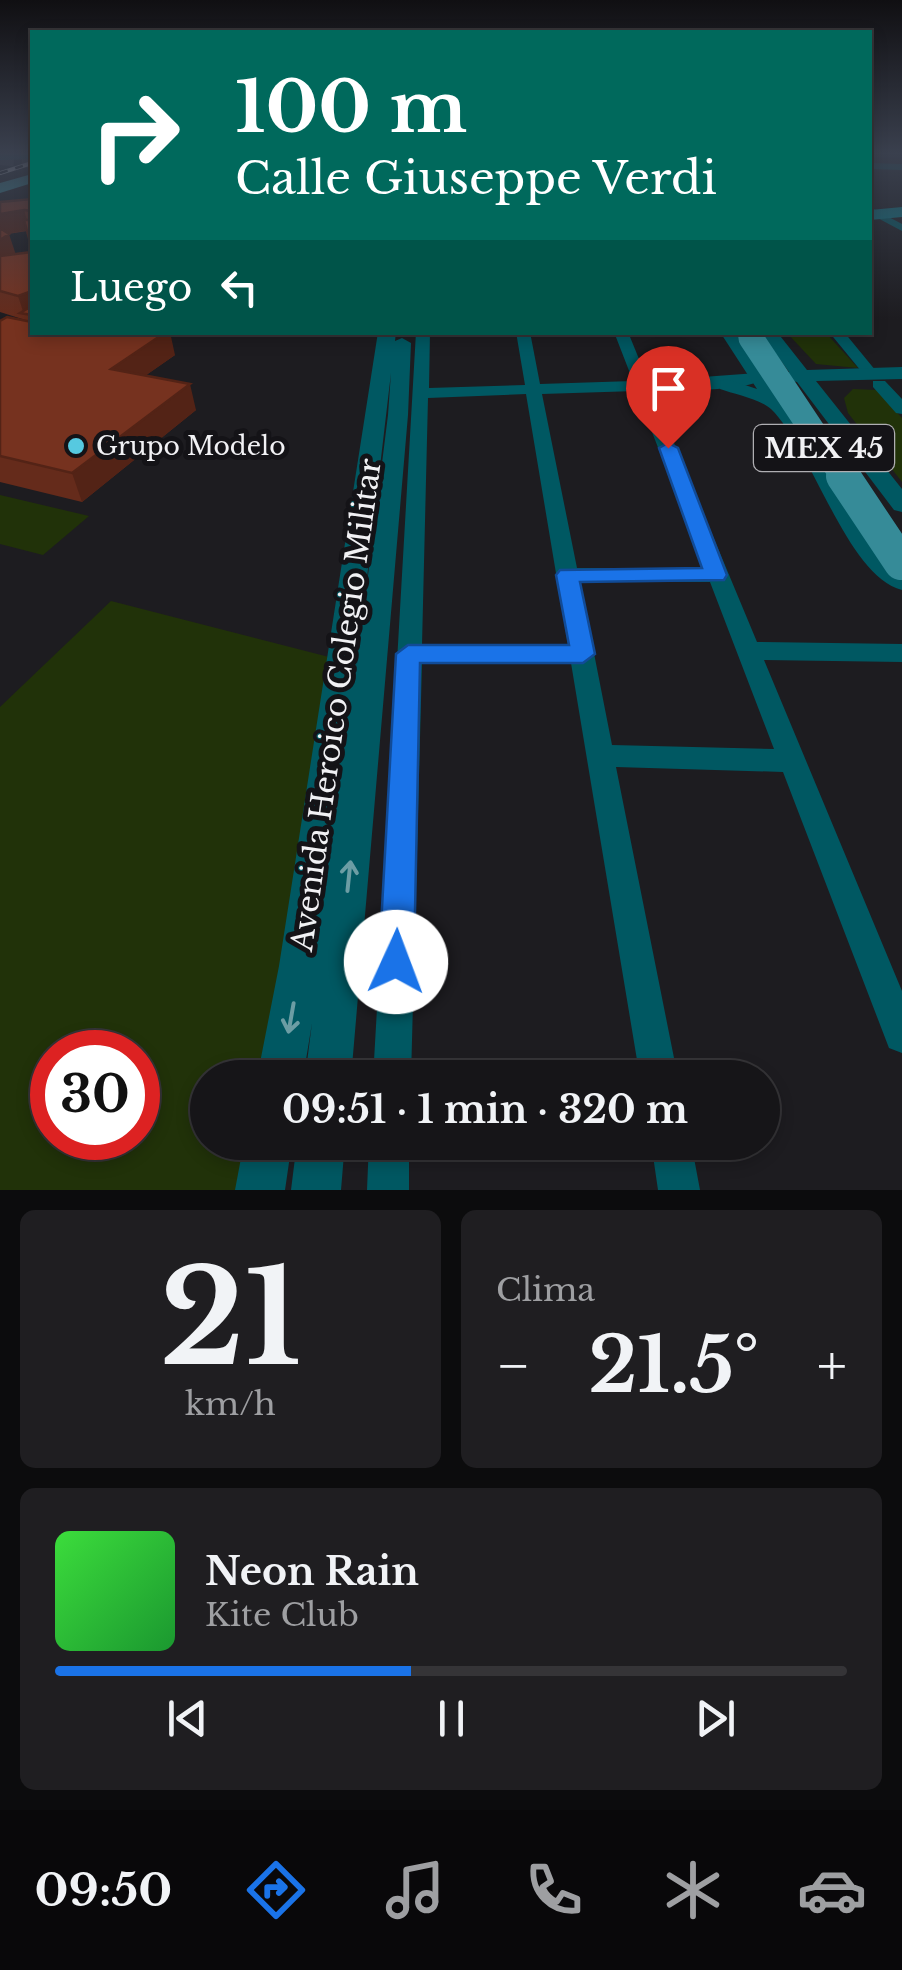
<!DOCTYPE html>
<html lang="es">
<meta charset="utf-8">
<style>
:root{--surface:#161518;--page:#1f1e21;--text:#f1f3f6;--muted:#9e9fa2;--line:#353437;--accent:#1a73e8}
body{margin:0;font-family:"Libre Baskerville",serif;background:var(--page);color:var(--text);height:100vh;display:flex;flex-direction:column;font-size:38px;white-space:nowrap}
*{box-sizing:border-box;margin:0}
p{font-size:32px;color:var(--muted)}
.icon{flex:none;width:55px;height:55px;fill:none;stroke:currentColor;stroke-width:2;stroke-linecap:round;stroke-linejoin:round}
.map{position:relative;height:1190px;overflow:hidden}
.drawer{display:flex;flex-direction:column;gap:20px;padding:20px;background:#0c0c0d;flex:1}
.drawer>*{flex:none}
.hud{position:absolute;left:30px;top:30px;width:842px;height:305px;border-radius:0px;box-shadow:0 5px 15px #0003,0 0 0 2px var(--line);background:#00695c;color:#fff;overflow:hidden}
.speed{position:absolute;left:30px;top:1030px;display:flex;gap:20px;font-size:50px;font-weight:700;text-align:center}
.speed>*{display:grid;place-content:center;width:130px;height:130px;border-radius:50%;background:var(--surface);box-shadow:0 5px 15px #0003,0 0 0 2px var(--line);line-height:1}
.speed .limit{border:15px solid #d22;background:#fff;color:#111}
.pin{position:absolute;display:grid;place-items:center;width:85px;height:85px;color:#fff;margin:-102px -42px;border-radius:50% 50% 50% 0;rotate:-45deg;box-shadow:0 0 10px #0007}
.pin .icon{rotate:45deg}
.me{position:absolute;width:110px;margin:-55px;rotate:2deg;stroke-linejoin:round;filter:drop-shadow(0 0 8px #0008)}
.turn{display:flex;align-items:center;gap:35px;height:210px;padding:0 40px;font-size:45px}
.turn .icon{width:130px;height:130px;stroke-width:2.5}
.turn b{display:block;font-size:70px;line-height:85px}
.then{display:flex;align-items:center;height:95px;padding:0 40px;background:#0003;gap:20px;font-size:38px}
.big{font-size:75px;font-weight:700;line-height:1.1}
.drawer .card{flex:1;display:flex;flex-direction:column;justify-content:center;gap:15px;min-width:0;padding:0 35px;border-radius:15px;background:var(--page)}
.drawer .dial{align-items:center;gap:0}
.dial b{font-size:130px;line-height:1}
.song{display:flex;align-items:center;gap:30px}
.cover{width:120px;height:120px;border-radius:15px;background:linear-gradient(135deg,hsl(120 70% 55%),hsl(130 70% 35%))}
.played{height:10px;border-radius:5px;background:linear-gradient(90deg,var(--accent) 45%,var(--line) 45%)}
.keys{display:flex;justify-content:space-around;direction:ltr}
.heat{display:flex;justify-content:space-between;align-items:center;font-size:55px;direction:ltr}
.drawer .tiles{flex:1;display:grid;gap:20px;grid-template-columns:1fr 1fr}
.card:last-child{grid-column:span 2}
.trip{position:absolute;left:190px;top:1060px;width:590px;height:100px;border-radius:50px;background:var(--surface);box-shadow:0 5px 15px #0003,0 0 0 2px var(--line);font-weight:700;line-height:100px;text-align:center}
.menu{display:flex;height:160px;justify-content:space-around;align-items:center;background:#09080a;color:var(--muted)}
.menu .icon{width:70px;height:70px}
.menu .on{color:var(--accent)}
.menu b{font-size:45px;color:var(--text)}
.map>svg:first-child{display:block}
.green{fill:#213209;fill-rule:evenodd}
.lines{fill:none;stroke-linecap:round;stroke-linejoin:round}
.secondary-tunnel{stroke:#3d3c40;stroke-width:14;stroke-dasharray:14 8;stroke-linecap:butt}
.minor{fill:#005862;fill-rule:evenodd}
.tertiary{fill:#005862;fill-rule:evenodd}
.secondary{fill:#087683;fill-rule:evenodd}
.primary{fill:#368b98;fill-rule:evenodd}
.rail-casing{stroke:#d6d5d9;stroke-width:4}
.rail{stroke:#141317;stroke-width:2.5;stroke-dasharray:8;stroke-linecap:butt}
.primary-bridge-far2{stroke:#368b98;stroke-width:20}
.primary-bridge-far1{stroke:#368b98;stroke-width:25}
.primary-bridge{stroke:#368b98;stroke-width:34}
.wall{fill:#652b1b}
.shaded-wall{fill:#532316}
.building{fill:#76321f;stroke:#532316;stroke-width:2.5}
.oneway{stroke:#6c9da4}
.route{fill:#1a73e8;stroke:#114b97;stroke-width:2.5}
.poi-dot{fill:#56c9e0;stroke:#141317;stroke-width:4}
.labels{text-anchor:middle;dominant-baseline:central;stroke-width:10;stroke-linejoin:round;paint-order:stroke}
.far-poi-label{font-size:25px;fill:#f1f1f4;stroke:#141317;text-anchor:start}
.shield{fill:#141317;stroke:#afaeb2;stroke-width:2.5}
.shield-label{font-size:28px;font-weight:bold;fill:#f1f1f4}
.street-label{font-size:30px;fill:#f1f1f4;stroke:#141317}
</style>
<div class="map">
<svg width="902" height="1190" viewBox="0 0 902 1190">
<rect width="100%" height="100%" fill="#1d1c20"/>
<path class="green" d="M787,333H826L858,368L816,364Z
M853,389L877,390L902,418V482L848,413L844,398Z
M0,495L89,516L43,555L0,544Z
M111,601L329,657L263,1077L208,1078V1142L248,1143L238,1190H0V707ZM52,1052H138V1138H52Z"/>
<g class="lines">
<path class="secondary-tunnel" d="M0,158L32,161"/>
<path class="minor" d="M32,153V159L0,160V154Z
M870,163L902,164V170L870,169Z
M870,207L902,224V231L870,214Z
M416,332H430L429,388L525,385L516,332H530L540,384L633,381L614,332H628L648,381L757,373L765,378C743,393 681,389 652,390L757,642L902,644V662L764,660L902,991V1053L889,1048L783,772L616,767L678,1078H640L571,663H422L411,1078H373ZM636,391L705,568H577L542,394ZM526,394L568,645H422L428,398ZM580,582H710L774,749L612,745Z
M829,332H844L876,371V377H866Z
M873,381H885L902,399V414L896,413L873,387Z
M369,1142H409V1190H367Z
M651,1142H691L700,1190H658Z"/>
<path class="tertiary" d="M378,332H396L395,341L402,338L411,343L408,415L351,1078H305L312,1023L303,1078H257L279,966ZM391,373L388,415L355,680Z
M720,332H737L829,464L885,554L902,567V590C846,575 813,450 771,409C760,399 734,394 720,389V381L727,379L757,389Z
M760,332H777L807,370L902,367V379L816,381L902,489V512L894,510L797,382L787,380L784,376L789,372Z
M244,1142H292L285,1190H235Z
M297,1142H345L341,1190H291Z"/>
<path class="secondary" d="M902,207V217L870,220V210Z"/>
<path class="primary" d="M32,174V183L0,193V183Z"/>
<g class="rail-casing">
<path id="rail" d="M0,173L32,163"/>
</g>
<use href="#rail" class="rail"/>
<path class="primary-bridge-far2" d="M747,332L753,341"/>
<path class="primary-bridge-far1" d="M751,338L844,478"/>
<path class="primary-bridge" d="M843,476L901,563"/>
</g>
<path class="wall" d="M32,199V249L27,231L8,234L15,254L32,252V332L175,355L146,375L196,410L82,502L0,482V321L22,320V319L0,312V202Z"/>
<path class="shaded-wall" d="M24,210L30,230L0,235V214Z
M9,234L16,255L0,265V240Z
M32,291V315L24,314L18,296Z
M166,332H170L175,355L118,395L111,369Z
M190,384L196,410L82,502L72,473Z"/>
<path class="building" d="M32,199V211L24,210L0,214V202Z
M24,220H32V249Z
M0,228L9,234L0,240Z
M32,252V291L18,296L0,291V256Z
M32,306V315L20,313Z
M7,317L32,322V332H166L111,369L190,384L72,473L0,456V321Z"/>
<defs><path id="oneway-shaft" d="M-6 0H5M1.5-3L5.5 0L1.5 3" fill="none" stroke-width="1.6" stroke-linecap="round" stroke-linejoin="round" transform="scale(2.5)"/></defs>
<g class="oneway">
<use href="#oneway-shaft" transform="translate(349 876) rotate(-84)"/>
<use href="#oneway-shaft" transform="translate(291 1018) rotate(100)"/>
</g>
<linearGradient id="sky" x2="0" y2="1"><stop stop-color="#100f12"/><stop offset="0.48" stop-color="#3a404e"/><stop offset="1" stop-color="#3a404e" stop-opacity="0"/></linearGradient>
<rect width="902" height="319" fill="url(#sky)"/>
<path class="route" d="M668,443L678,448L727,575L724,580L580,582L595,654L583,663H420L414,962L409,974L396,979L384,974L379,962L396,654L408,645H569L556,575L560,570L702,568L659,448Z"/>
<circle class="poi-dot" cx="76" cy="446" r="10"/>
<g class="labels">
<g class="far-poi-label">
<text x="96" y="446">Grupo Modelo</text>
</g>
<rect class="shield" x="754" y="425" width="140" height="46" rx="8"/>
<g class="shield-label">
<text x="824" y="448">MEX 45</text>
</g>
<g class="street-label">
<text transform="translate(336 705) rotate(-82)">Avenida Heroico Colegio Militar</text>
</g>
</g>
</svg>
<div class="speed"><div class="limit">30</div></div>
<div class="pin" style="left:668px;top:448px;background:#d93025"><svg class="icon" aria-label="arrive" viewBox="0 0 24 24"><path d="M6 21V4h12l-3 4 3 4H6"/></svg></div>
<svg class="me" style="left:396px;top:962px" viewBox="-20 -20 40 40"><circle r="19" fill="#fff"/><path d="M0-13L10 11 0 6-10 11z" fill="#1a73e8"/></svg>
<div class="trip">09:51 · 1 min · 320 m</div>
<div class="hud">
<div class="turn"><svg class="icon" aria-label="right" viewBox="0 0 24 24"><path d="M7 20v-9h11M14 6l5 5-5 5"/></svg><div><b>100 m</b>Calle Giuseppe Verdi</div></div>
<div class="then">Luego<svg class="icon" aria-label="left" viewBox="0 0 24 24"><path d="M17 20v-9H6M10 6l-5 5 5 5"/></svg></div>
</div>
</div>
<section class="drawer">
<div class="tiles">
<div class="card dial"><b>21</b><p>km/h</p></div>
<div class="card"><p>Clima</p>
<div class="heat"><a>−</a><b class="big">21.5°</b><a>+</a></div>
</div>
<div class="card">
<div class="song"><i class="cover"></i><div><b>Neon Rain</b><p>Kite Club</p></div></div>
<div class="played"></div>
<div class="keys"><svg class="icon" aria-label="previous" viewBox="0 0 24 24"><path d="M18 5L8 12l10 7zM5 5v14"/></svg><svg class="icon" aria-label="pause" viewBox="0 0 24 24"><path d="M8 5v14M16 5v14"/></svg><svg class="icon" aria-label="next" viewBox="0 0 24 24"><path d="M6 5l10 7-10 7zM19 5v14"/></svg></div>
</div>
</div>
</section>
<nav class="menu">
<b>09:50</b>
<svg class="icon on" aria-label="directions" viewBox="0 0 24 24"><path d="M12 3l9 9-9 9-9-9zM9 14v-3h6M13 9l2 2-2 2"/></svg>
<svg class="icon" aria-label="music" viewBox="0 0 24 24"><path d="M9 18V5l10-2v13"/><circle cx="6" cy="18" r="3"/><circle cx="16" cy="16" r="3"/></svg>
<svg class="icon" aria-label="phone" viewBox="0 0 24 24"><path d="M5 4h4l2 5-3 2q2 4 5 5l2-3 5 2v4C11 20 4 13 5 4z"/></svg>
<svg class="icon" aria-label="climate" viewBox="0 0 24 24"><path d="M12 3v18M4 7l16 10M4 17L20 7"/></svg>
<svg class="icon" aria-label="car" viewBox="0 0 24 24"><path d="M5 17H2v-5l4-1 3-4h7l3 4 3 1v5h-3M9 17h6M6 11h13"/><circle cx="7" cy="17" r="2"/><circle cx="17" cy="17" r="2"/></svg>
</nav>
